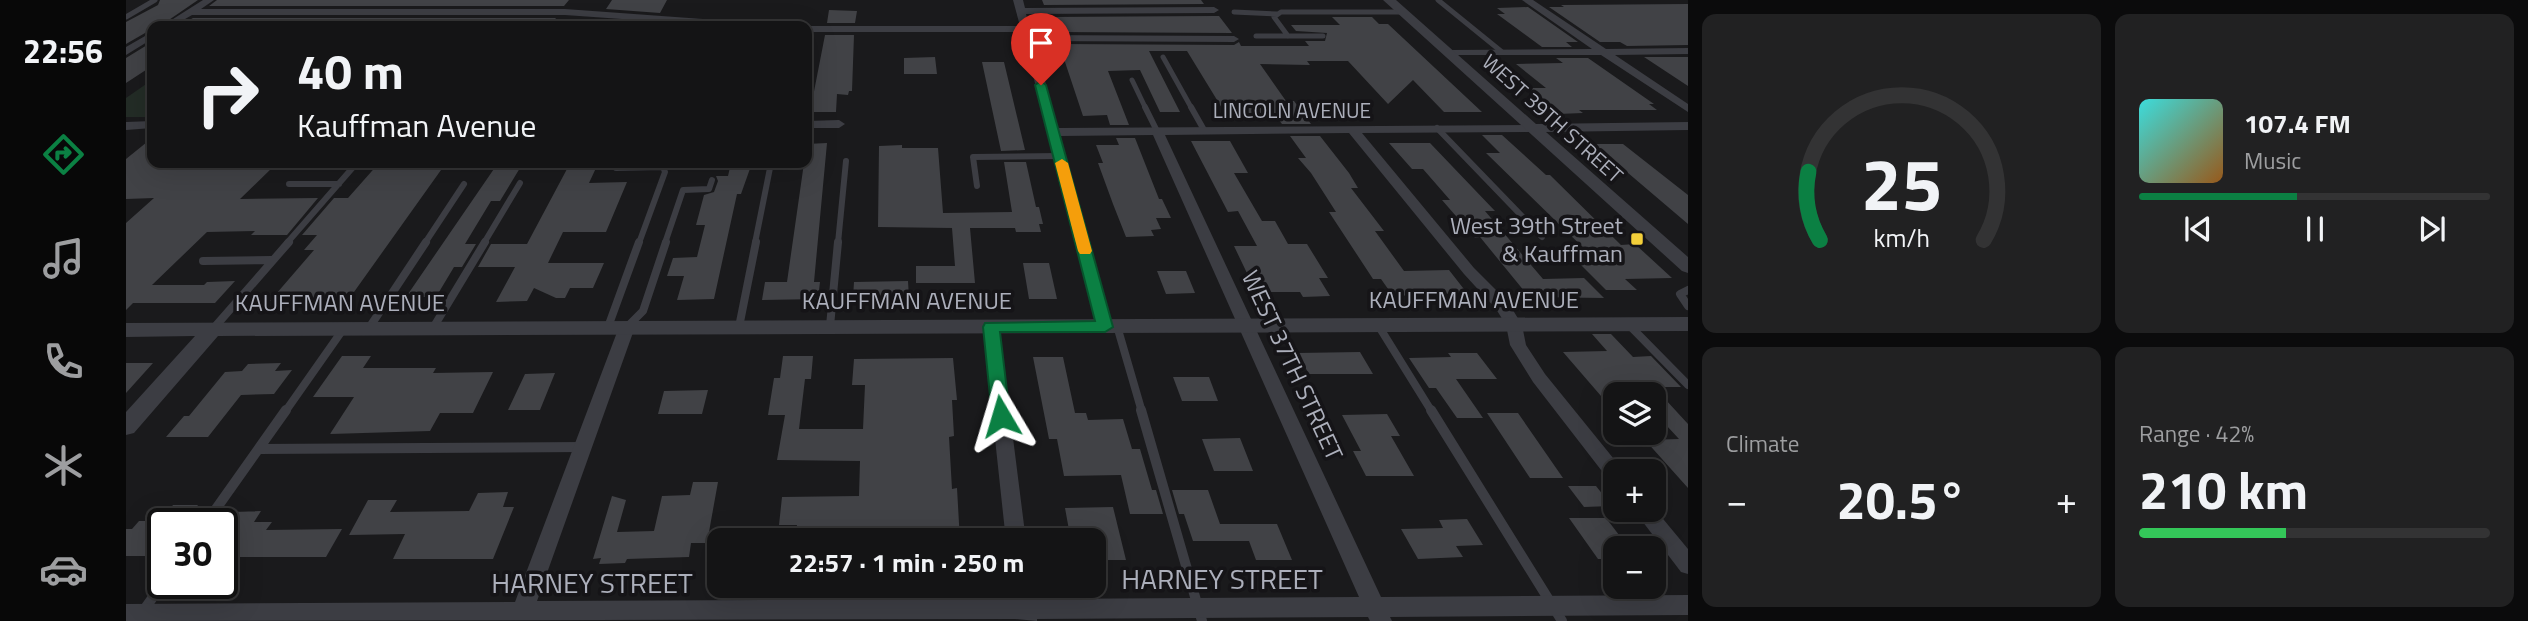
<!DOCTYPE html>
<meta charset="utf-8">
<style>
:root{--surface:#141415;--page:#212122;--text:#f1f3f6;--muted:#9d9ea0;--line:#333334;--accent:#0b8043}
body{margin:0;font-family:"Titillium Web",sans-serif;background:var(--page);color:var(--text);height:100vh;display:flex;flex-direction:column;font-size:26px;white-space:nowrap}
*{box-sizing:border-box;margin:0}
p{font-size:23px;color:var(--muted)}
.icon{flex:none;width:38px;height:38px;fill:none;stroke:currentColor;stroke-width:2;stroke-linecap:round;stroke-linejoin:round}
.map{position:relative;flex:1;overflow:hidden}
.panel{display:flex;flex-direction:column;gap:14px;padding:14px;background:#0b0b0c;width:840px}
.panel>*{flex:none}
.hud{position:absolute;left:21px;top:21px;width:665px;height:147px;border-radius:14px;box-shadow:0 7px 28px #0002,0 0 0 2px var(--line);background:#141415;color:var(--text);overflow:hidden}
.tools{position:absolute;left:1477px;top:382px;display:grid;gap:14px}
.tools a{display:grid;place-items:center;width:63px;height:63px;border-radius:14px;background:var(--surface);box-shadow:0 7px 28px #0002,0 0 0 2px var(--line);font-size:35px}
.speed{position:absolute;left:21px;top:508px;display:flex;gap:14px;font-size:35px;font-weight:700;text-align:center}
.speed>*{display:grid;place-content:center;width:91px;height:91px;border-radius:50%;background:var(--surface);box-shadow:0 7px 28px #0002,0 0 0 2px var(--line);line-height:1}
.speed .limit{border:4px solid #111;border-radius:10px;background:#fff;color:#111}
.pin{position:absolute;display:grid;place-items:center;width:60px;height:60px;color:#fff;margin:-72px -30px;border-radius:50% 50% 50% 0;rotate:-45deg;box-shadow:0 0 7px #0007}
.pin .icon{rotate:45deg}
.me{position:absolute;width:77px;margin:-38px;rotate:353deg;stroke-linejoin:round;filter:drop-shadow(0 0 5px #0008)}
.turn{display:flex;align-items:center;gap:24px;height:147px;padding:0 35px;font-size:32px}
.turn .icon{width:91px;height:91px;stroke-width:2.5}
.turn b{display:block;font-size:49px;line-height:60px}
.big{font-size:52px;font-weight:700;line-height:1.1}
.panel .tile{flex:1;display:flex;flex-direction:column;justify-content:center;gap:10px;min-width:0;padding:0 24px;border-radius:14px;background:var(--page)}
.panel .dial{align-items:center;gap:0}
.dial svg{height:182px;overflow:visible;fill:none;stroke:var(--line);stroke-width:7;stroke-linecap:round;text-anchor:middle}
.dial text{fill:var(--text);stroke:none}
.song{display:flex;align-items:center;gap:21px}
.cover{width:84px;height:84px;border-radius:10px;background:linear-gradient(135deg,hsl(180 70% 55%),hsl(30 70% 35%))}
.played{height:7px;border-radius:4px;background:linear-gradient(90deg,var(--accent) 45%,var(--line) 45%)}
.keys{display:flex;justify-content:space-around;direction:ltr}
.heat{display:flex;justify-content:space-between;align-items:center;font-size:38px;direction:ltr}
.charge{height:10px;border-radius:5px;background:linear-gradient(90deg,#34c759 42%,var(--line) 0)}
.panel .tiles{flex:1;display:grid;gap:14px;grid-template-columns:repeat(2,1fr)}
.trip{position:absolute;left:581px;top:528px;width:399px;height:70px;border-radius:14px;background:var(--surface);box-shadow:0 7px 28px #0002,0 0 0 2px var(--line);font-weight:700;line-height:70px;text-align:center}
main{display:flex;flex:1;min-height:0}
.dock{display:flex;flex-direction:column;width:126px;justify-content:space-around;align-items:center;background:#080808;color:var(--muted)}
.dock .icon{width:49px;height:49px}
.dock .selected{color:var(--accent)}
.dock b{font-size:32px;color:var(--text)}
.map>svg:first-child{display:block}
.green{fill:#232c26}
.building{fill:#414246}
.lines{fill:none;stroke-linecap:round;stroke-linejoin:round}
.service-far3{stroke:#3c3d43;stroke-width:5}
.service-far2{stroke:#3c3d43;stroke-width:6}
.service-far1{stroke:#3c3d43;stroke-width:8}
.service{stroke:#3c3d43;stroke-width:10}
.minor{fill:#3c3d43;fill-rule:evenodd}
.tertiary{fill:#3c3d43;fill-rule:evenodd}
.route{fill:#0b8043;stroke:#07532c;stroke-width:2}
.slow{fill:#f59e0b}
.poi-dot{fill:#f3cf3a;stroke:#151417;stroke-width:2.5}
.labels{text-anchor:middle;dominant-baseline:central;stroke-width:7;stroke-linejoin:round;paint-order:stroke}
.far-street-label{font-size:21px;fill:#acafbb;stroke:#151417}
.poi-label{font-size:24px;fill:#acafbb;stroke:#151417;text-anchor:end}
.street-label{font-size:24px;fill:#acafbb;stroke:#151417}
.near-street-label{font-size:28px;fill:#acafbb;stroke:#151417}
</style>
<main>
<nav class="dock">
<b>22:56</b>
<svg class="icon selected" aria-label="directions" viewBox="0 0 24 24"><path d="M12 3l9 9-9 9-9-9zM9 14v-3h6M13 9l2 2-2 2"/></svg>
<svg class="icon" aria-label="music" viewBox="0 0 24 24"><path d="M9 18V5l10-2v13"/><circle cx="6" cy="18" r="3"/><circle cx="16" cy="16" r="3"/></svg>
<svg class="icon" aria-label="phone" viewBox="0 0 24 24"><path d="M5 4h4l2 5-3 2q2 4 5 5l2-3 5 2v4C11 20 4 13 5 4z"/></svg>
<svg class="icon" aria-label="climate" viewBox="0 0 24 24"><path d="M12 3v18M4 7l16 10M4 17L20 7"/></svg>
<svg class="icon" aria-label="car" viewBox="0 0 24 24"><path d="M5 17H2v-5l4-1 3-4h7l3 4 3 1v5h-3M9 17h6M6 11h13"/><circle cx="7" cy="17" r="2"/><circle cx="17" cy="17" r="2"/></svg>
</nav>
<div class="map">
<svg width="1562" height="621" viewBox="0 0 1562 621">
<rect width="100%" height="100%" fill="#1a1a1c"/>
<path class="green" d="M26,80V117H0V98Z"/>
<path class="building" d="M34,0H72L34,26H26V29L0,44V22L32,5Z
M91,0H443L438,6H83Z
M486,0H541L534,13L480,9Z
M916,0H1075L1078,4L918,5Z
M1562,4V45L1501,46L1494,42H1474L1423,7H1438L1435,5Z
M1402,7L1452,42H1440L1446,47H1416L1371,14H1379L1371,8Z
M703,10L731,11L729,23H701Z
M1086,16H1093L1106,33L929,32L922,17Z
M1206,17H1246L1253,24H1262L1356,112H1318L1287,80L1262,104L1222,61H1181L1184,65L1134,64L1160,101H1168L1185,124H1156L1148,114L1099,113L1061,51H1023L1054,112H1034L1014,70L982,71L1003,125H984L981,115L957,116L933,44L1108,45L1113,42L1115,46H1183L1179,41H1199L1201,33L1170,31L1165,25H1214Z
M67,18H430L424,26H52Z
M473,20L528,24L527,26H468Z
M699,35H728L726,91H723L722,95L711,94L710,112H684Z
M26,42V66L0,83V58Z
M809,57L811,74H778V58Z
M1518,57H1562V86Z
M1430,58H1462L1528,104H1523L1531,110H1453L1457,113L1432,114L1401,88H1420L1390,64L1437,63Z
M856,62H878L899,150L875,151Z
M1356,135H1376L1420,175H1424L1495,245L1509,244L1546,278L1499,279L1511,290H1480L1452,262H1472L1360,153H1374Z
M1164,136H1194L1223,173L1232,188H1225L1258,231H1249L1278,271L1323,270L1341,293L1267,296L1255,279H1247L1203,212H1210L1185,173L1172,158H1180Z
M26,138V163H126L123,166H148L114,199L192,198L161,235H125L129,231L81,232L26,285H78L81,282L109,281L89,303H7L0,310V223L28,198L0,199V159Z
M990,138H1009L1033,199H1036L1045,218H1030L1035,229L1025,230L1028,236L1000,237L987,204L972,163H977L970,145H993Z
M1065,141H1104L1122,173H1108L1136,221H1149L1162,244H1181L1202,278H1193L1204,296L1177,297L1174,292H1130L1108,246H1131L1112,211L1102,212Z
M701,143L688,282H694L692,299L636,300L639,282H661L678,163H681V144Z
M1263,143H1304L1369,211H1359L1417,279L1458,278L1478,298L1403,297L1354,237L1349,238L1316,200H1324L1297,169H1286Z
M1468,144H1497L1562,195V224Z
M776,145V148H812L817,213L886,212L878,162H900L910,207H913L917,224H913L915,232H890L889,228H844L849,283H790V266H829L826,228L752,227L753,146Z
M253,163H320L223,299L144,301L188,250H178L191,235H176L208,198H222Z
M372,163H397L374,201H365L339,244H350L336,267H328L310,297H280Z
M605,163H626L615,194H611L588,299L551,300L558,276H541L547,258L571,257L579,225H570L578,195L588,192L592,181L590,176H602Z
M470,168L463,183L501,182L480,232H437L422,263H478L467,288H444L439,298H430L408,288L401,301L370,302L389,267H352L365,244H401L441,169Z
M897,263H923L931,299H903Z
M1031,271H1060L1069,293L1040,294Z
M782,281L783,298H727L728,282Z
M1466,334H1485L1507,357L1525,356L1555,387H1528L1562,424V488L1519,440L1553,439L1528,412V394L1475,396L1437,352L1481,351Z
M1234,352L1247,374H1183L1171,353Z
M1322,353H1351L1371,379H1330L1357,418H1331L1310,388H1303L1283,358L1325,357Z
M216,356H245L237,368H310L307,373L367,372L347,413H314L304,431L204,434L228,397H187Z
M657,356H687L685,379H679L673,429H737L739,385H726L728,359L827,358L831,400H826L828,436L823,437L826,489L831,488L834,541H669L671,525H653L656,497L733,496L734,461L651,460L659,415H642L648,378H654Z
M907,357H937L949,413H960L962,420L997,419L1006,449H1014L1026,490H1030L1037,514H1004L995,475L938,476L931,439H923Z
M0,363H27L0,393Z
M155,363L149,371L166,370L148,394L115,395L82,437H40L58,416H63L99,372L116,371L122,364Z
M429,373L414,410H382L399,374Z
M1047,377H1083L1092,401H1056Z
M582,390L576,414H532L538,391Z
M1361,413H1392L1437,478H1404Z
M1261,414L1274,436H1265L1288,476H1240L1227,451H1235L1216,415Z
M1114,438L1127,471H1088L1076,439Z
M567,482H592L581,543H565L563,557L501,559L499,563L473,564L475,558L467,559L486,496L500,500L491,532L528,531L536,496L564,495Z
M1442,486H1470L1486,506L1458,507Z
M1046,490H1082L1094,524H1151L1166,560H1130L1123,541H1067L1058,514H1053Z
M382,492L377,507H388L367,559H267L279,534L223,535L242,500H271L264,512L343,511L352,493Z
M47,505H72L59,523H37V556H0V529H6L13,521H35Z
M987,507L1000,560H968V541H945L939,508Z
M135,511L128,522H146L140,530L216,529L200,557H96V529L108,512Z
M1443,518H1480L1503,548H1489V559H1472Z
M1341,519L1357,545L1330,546L1337,557L1292,559L1275,529L1317,528L1313,520Z"/>
<g class="lines">
<path class="service-far3" d="M1312,0L1376,52
M1108,12L1151,14
M0,17L29,0
M1130,36H1197
M1162,36L1148,17L1155,12H1277
M1037,57L1066,109
M1006,80L1020,109"/>
<path class="service-far2" d="M1019,107L1031,131
M1065,107L1078,130
M1311,128L1416,237
M490,168L537,167L539,172L513,243
M163,184H213
M851,186L847,157L934,156
M161,243L229,165
M299,243L338,184
M358,243L394,183
M539,243L557,190L583,189L586,180
M629,243L645,163
M712,243L720,161"/>
<path class="service-far1" d="M77,261L145,260
M1562,290L1554,294L1562,306
M1252,325L1306,412
M1503,325L1562,385
M704,326L712,242
M991,326L1016,412
M482,327L513,242
M501,327L517,311L540,242
M613,327L630,242
M243,328L300,242
M307,328L359,242
M87,329L163,242
M159,412L218,328"/>
<path class="service" d="M1015,410L1076,621
M1305,410L1436,621
M133,449L457,447
M80,523L160,410
M10,621L37,583"/>
<path class="minor" d="M77,0H88L75,9H439L632,23L637,26H595L439,15H66L47,26H36Z
M887,0H897L899,8L1088,7L1093,10L1088,13L900,14L906,35L1108,36L1113,39L1108,42L908,41L932,128L1410,125L1412,128L1406,132L1236,133L1348,268L1382,302L1396,325L1400,345L1419,374L1496,469L1497,471H1489V482L1482,479L1407,382L1384,345L1380,325L1370,309L1338,274L1223,133L1039,135L1255,597L1562,595V615L1264,617L1266,621H1244L1242,617L911,619V621L889,619L0,621V604L389,602L493,327L501,322L509,327L411,601L887,599L885,586H907L908,599L1233,597L1027,135L934,136L987,327L979,332L971,327L896,32H681V26H894Z
M1396,0H1407L1480,49L1562,48V54L1489,55L1562,104V112L1475,55H1319V51L1323,50L1466,49Z
M26,32V39L0,55V47Z
M26,121V128L0,130V122Z
M681,121L713,120L719,124L713,128H681Z
M865,322L873,327L900,541H880L857,327Z
M1528,508L1562,549V574L1555,572L1507,509Z"/>
<path class="tertiary" d="M1257,0H1270L1410,124L1562,122V130L1420,132L1562,257V273L1556,271Z
M1562,317V331L92,336L8,433L0,435V412L69,336L0,337V323Z"/>
</g>
<path class="route" d="M915,81L920,85L987,327L979,332H874L884,416L882,421H869L866,416L857,327L859,323L969,321L909,85Z"/>
<path class="slow" d="M936,159L942,163L966,251L964,254H954L952,251L929,163Z"/>
<rect class="poi-dot" x="1504" y="232" width="14" height="14" rx="3.5"/>
<g class="labels">
<g class="far-street-label">
<text x="1166" y="110">LINCOLN AVENUE</text>
<text transform="translate(1427 118) rotate(42)">WEST 39TH STREET</text>
</g>
<g class="poi-label">
<text x="1497" y="225">West 39th Street<tspan x="1497" dy="28">&amp; Kauffman</tspan></text>
</g>
<g class="street-label">
<text x="1348" y="299">KAUFFMAN AVENUE</text>
<text x="781" y="300">KAUFFMAN AVENUE</text>
<text x="214" y="302">KAUFFMAN AVENUE</text>
<text transform="translate(1167 365) rotate(65)">WEST 37TH STREET</text>
</g>
<g class="near-street-label">
<text x="1096" y="578">HARNEY STREET</text>
<text x="466" y="582">HARNEY STREET</text>
</g>
</g>
</svg>
<div class="tools">
<a><svg class="icon" aria-label="layers" viewBox="0 0 24 24"><path d="M12 4l9 5-9 5-9-5zM3 14l9 5 9-5"/></svg></a>
<a>+</a>
<a>−</a>
</div>
<div class="speed"><div class="limit">30</div></div>
<div class="pin" style="left:915px;top:85px;background:#d93025"><svg class="icon" aria-label="arrive" viewBox="0 0 24 24"><path d="M6 21V4h12l-3 4 3 4H6"/></svg></div>
<svg class="me" style="left:875px;top:416px" viewBox="-20 -20 40 40"><path d="M0-17L14 15 0 8-14 15z" fill="#0b8043" stroke="#fff" stroke-width="4"/></svg>
<div class="trip">22:57 · 1 min · 250 m</div>
<div class="hud">
<div class="turn"><svg class="icon" aria-label="right" viewBox="0 0 24 24"><path d="M7 20v-9h11M14 6l5 5-5 5"/></svg><div><b>40 m</b>Kauffman Avenue</div></div>
</div>
</div>
<section class="panel">
<div class="tiles">
<div class="tile dial"><svg viewBox="0 0 100 80">
<path d="M14 69A42 42 0 1 1 86 69"/>
<path d="M14 69A42 42 0 0 1 9 39" stroke="#0b8043"/>
<text x="50" y="56" font-size="32" font-weight="700">25</text>
<text x="50" y="72" font-size="11">km/h</text>
</svg></div>
<div class="tile">
<div class="song"><i class="cover"></i><div><b>107.4 FM</b><p>Music</p></div></div>
<div class="played"></div>
<div class="keys"><svg class="icon" aria-label="previous" viewBox="0 0 24 24"><path d="M18 5L8 12l10 7zM5 5v14"/></svg><svg class="icon" aria-label="pause" viewBox="0 0 24 24"><path d="M8 5v14M16 5v14"/></svg><svg class="icon" aria-label="next" viewBox="0 0 24 24"><path d="M6 5l10 7-10 7zM19 5v14"/></svg></div>
</div>
<div class="tile"><p>Climate</p>
<div class="heat"><a>−</a><b class="big">20.5°</b><a>+</a></div>
</div>
<div class="tile"><p>Range · 42%</p><b class="big">210 km</b><div class="charge"></div></div>
</div>
</section>
</main>
